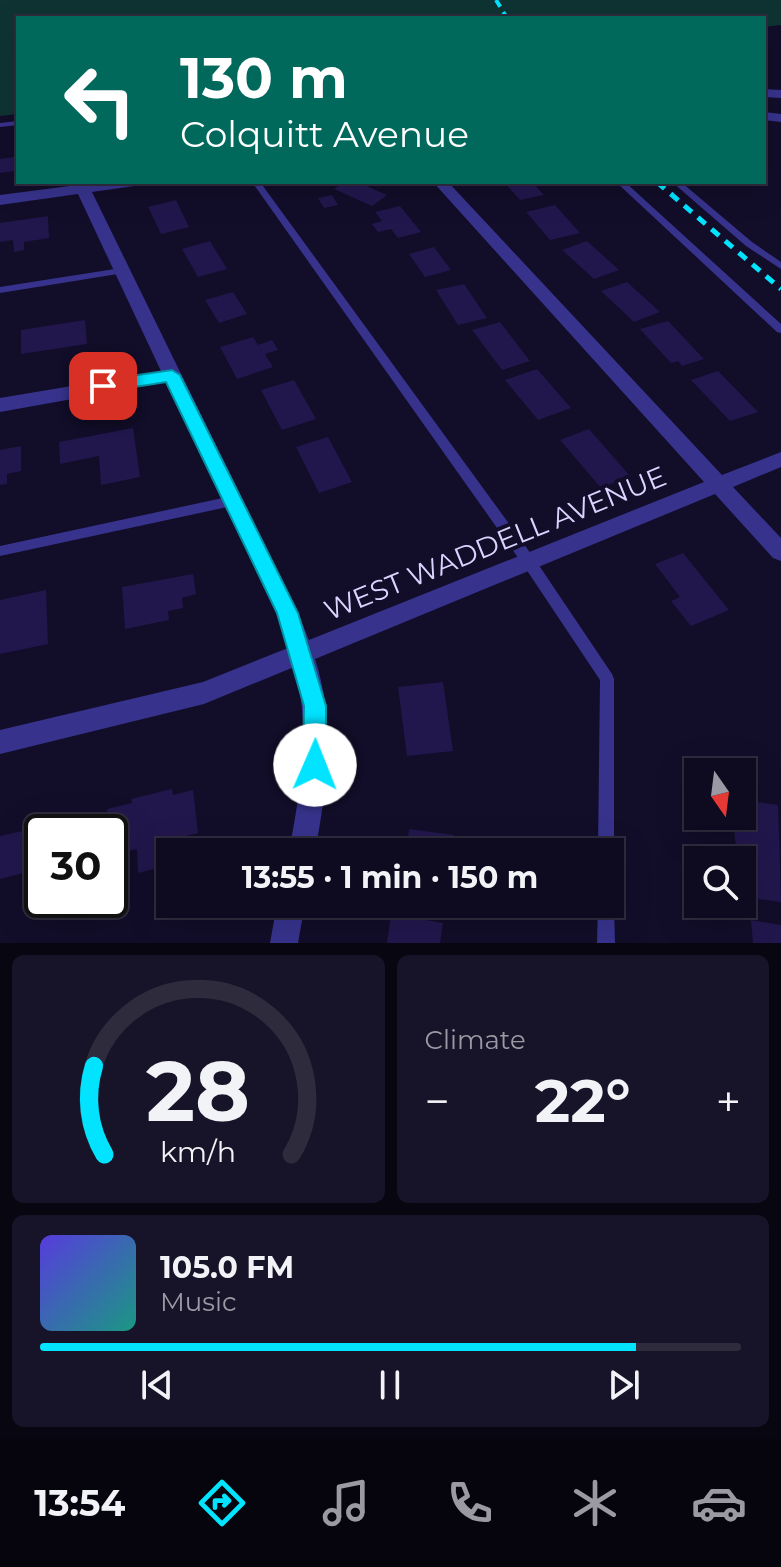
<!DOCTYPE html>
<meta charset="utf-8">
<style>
:root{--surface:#0e0a1f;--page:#171328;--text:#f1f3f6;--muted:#9b9aa4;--line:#2e2b3d;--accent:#01e3ff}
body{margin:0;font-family:Montserrat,sans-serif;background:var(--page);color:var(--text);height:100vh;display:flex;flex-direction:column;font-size:30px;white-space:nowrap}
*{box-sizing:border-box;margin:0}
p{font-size:26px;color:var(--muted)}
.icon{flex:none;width:44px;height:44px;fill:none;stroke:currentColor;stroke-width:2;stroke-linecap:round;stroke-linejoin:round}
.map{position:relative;height:943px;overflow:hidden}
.sheet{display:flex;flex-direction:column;gap:12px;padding:12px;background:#080611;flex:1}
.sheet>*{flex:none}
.top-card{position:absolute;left:16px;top:16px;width:750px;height:168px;border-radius:0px;box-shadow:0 8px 32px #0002,0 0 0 2px var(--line);background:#00695c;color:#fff;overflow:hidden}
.needle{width:52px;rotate:166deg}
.fabs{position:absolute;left:684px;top:758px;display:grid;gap:16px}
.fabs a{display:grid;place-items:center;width:72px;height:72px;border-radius:0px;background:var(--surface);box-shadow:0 8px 32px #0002,0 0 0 2px var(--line);font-size:40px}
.speed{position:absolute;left:24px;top:814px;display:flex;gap:16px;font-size:40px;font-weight:700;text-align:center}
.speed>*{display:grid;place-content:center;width:104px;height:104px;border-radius:50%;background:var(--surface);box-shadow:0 8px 32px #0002,0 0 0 2px var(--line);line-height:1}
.speed .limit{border:4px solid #111;border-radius:12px;background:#fff;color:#111}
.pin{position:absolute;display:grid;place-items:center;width:68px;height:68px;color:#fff;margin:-34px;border-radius:16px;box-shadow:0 4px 12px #0006}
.me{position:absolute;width:88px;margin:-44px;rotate:1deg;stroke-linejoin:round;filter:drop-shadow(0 0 6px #0008)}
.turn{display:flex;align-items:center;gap:28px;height:168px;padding:0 32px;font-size:36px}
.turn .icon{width:104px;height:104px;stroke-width:2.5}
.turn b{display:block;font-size:56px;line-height:68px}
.big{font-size:60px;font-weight:700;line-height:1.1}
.sheet .widget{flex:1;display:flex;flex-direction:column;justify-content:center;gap:12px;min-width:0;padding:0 28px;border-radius:12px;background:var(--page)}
.sheet .dial{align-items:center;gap:0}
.dial svg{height:208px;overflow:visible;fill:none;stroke:var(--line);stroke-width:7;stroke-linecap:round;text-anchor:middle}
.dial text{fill:var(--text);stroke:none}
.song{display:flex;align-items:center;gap:24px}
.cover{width:96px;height:96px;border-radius:12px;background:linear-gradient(135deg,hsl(250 70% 55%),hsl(170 70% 35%))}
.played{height:8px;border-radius:4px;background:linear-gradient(90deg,var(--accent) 85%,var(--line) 85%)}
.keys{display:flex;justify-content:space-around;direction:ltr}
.heat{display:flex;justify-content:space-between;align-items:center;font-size:44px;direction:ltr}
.sheet .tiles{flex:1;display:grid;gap:12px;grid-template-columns:1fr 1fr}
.widget:last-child{grid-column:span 2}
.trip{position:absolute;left:156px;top:838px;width:468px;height:80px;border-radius:0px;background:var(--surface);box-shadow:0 8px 32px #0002,0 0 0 2px var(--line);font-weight:700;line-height:80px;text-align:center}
.menu{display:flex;height:128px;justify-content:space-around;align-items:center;background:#06040c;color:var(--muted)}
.menu .icon{width:56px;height:56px}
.menu .on{color:var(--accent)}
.menu b{font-size:36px;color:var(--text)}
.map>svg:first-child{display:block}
.green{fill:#0f3333}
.building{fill:#22174c}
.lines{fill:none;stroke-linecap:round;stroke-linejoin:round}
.lane{fill:#37338d;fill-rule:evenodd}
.street{fill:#37338d;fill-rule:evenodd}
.rail-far1{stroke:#01e3ff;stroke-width:4;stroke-dasharray:8 6;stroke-linecap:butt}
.rail{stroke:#01e3ff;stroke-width:5;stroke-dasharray:10 8;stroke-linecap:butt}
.route{fill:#01e3ff;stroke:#0194a6;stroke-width:2}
.labels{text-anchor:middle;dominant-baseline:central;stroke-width:8;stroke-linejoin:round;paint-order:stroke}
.street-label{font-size:28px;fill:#dad5ff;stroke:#120d29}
</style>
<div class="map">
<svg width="781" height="943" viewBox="0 0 781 943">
<rect width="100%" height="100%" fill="#120d29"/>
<path class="green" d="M0,0H781V25L764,27V18H18V114L0,116Z"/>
<path class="building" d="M14,157L15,171L0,173V159Z
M344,182H357L387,195L372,206L334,189Z
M504,182H532L544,195L520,200Z
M332,195L338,205L324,208L318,198Z
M176,200L189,227L161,234L148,207Z
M555,205L580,233L550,240L526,212Z
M400,206L421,232L398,238L391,229L378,232L372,224L382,221L375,212Z
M48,216L49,238L24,242V250L14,252L13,240L0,242V223Z
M210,241L227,269L198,277L182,249Z
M587,241L619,270L594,279L562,250Z
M434,247L451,270L425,277L409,254Z
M627,282L660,312L634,322L601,291Z
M464,284L487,318L458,325L436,290Z
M233,292L247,314L219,323L205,300Z
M85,320L87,344L21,354V330Z
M668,321L704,359L682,366L678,361L671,363L640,329Z
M500,322L530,361L502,370L472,330Z
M253,337L258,345L272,340L278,350L265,354L273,367L237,379L220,347Z
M537,369L571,408L538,420L505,380Z
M718,371L758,412L730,421L691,380Z
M294,380L316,419L282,430L261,390Z
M133,428L140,477L101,485L99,456L60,464L59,442Z
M589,429L630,476L601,488L560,440Z
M328,437L352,482L319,493L296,447Z
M21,446V471L7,474V484L0,485V450Z
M683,553L729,610L691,626L671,601L680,597L655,564Z
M193,574L196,594L182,598L183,608L168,611L169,620L125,629L122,587Z
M46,590L48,644L0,654V600Z
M443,682L453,751L407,756L398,687Z
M172,789L173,795L193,790L198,833L170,840V865L138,873L137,849L110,856L107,809L132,803L131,799Z
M742,800L778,805L781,902L742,897V860H737L733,816H742Z
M409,829L454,835L453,852H406Z
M27,830V872L0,879V836Z
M391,914L443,923L440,943H387Z
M751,920L781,925V943H753Z"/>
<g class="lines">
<path class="lane" d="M18,121V125L0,127V123Z
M252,182H260L534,558L612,674L614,679V852L612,858H610V852H598L600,680L524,566Z
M616,182H625L781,324V333L777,332Z
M672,182H681L752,242L781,262V269L746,246Z
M121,268L124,269V273L0,293V287Z
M232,496L236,498L238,501L236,504L232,506L0,556V546Z
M610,897L614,904L615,943H597L598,904H610Z"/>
<path class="street" d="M764,89L781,90V98L764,97Z
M764,112L781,114V122L764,120Z
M101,182H141L134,186L92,192L298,613L309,640L704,482L433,182H448L722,475L781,452V467L733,487L781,538V561L773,558L715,494L315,659C336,723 327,787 315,852H289C300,791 312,728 294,667L204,704L0,754V730L203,682L288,648L276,613L167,382L0,412V398L161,371L78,194L0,205V195Z
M277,904H305L298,943H270Z"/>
<path class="rail-far1" d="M496,0L507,18"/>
<path class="rail" d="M657,182L781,289"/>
</g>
<path class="route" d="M172,370L180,375L298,613L326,706V765L323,773L315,776L307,773L303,765L304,706L277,613L166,382L103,392L94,386L103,380Z"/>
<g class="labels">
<g class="street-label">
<text transform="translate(495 543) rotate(-22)">WEST WADDELL AVENUE</text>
</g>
</g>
</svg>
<div class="fabs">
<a><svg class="needle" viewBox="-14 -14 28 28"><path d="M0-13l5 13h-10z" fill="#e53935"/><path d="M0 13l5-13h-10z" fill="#9b9aa4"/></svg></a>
<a><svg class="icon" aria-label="search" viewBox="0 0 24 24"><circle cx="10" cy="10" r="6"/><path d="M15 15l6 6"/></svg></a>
</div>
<div class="speed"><div class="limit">30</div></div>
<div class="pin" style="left:103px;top:386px;background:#d93025"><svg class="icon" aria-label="arrive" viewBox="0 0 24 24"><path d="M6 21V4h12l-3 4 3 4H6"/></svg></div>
<svg class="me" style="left:315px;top:765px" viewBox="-20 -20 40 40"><circle r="19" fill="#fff"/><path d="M0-13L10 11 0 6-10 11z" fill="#01e3ff"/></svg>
<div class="trip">13:55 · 1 min · 150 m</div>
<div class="top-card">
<div class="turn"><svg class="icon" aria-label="left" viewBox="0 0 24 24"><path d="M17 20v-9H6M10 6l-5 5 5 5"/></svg><div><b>130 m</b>Colquitt Avenue</div></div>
</div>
</div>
<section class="sheet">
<div class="tiles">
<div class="widget dial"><svg viewBox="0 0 100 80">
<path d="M14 69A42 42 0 1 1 86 69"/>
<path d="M14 69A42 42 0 0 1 10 35" stroke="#01e3ff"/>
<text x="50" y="56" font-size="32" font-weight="700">28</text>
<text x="50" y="72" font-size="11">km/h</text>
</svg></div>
<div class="widget"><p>Climate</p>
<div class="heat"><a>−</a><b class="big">22°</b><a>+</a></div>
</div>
<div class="widget">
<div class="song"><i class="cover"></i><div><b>105.0 FM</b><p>Music</p></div></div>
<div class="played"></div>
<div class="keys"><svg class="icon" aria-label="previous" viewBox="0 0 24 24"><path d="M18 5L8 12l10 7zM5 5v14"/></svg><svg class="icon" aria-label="pause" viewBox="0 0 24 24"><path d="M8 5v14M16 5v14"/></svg><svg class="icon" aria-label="next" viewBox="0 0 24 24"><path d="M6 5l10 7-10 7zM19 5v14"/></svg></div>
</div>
</div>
</section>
<nav class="menu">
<b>13:54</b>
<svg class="icon on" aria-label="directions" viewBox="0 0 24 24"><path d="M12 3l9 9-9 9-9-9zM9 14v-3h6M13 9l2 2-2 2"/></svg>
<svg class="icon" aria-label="music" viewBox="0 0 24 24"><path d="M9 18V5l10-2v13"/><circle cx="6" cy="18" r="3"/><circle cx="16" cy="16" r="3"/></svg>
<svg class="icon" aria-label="phone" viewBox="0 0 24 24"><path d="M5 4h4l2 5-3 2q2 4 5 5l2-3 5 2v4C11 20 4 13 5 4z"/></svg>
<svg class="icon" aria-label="climate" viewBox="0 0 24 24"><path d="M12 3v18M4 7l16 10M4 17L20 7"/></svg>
<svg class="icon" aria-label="car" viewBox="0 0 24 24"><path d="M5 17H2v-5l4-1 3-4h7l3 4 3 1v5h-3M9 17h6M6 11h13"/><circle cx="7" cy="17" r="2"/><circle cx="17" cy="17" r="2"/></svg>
</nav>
